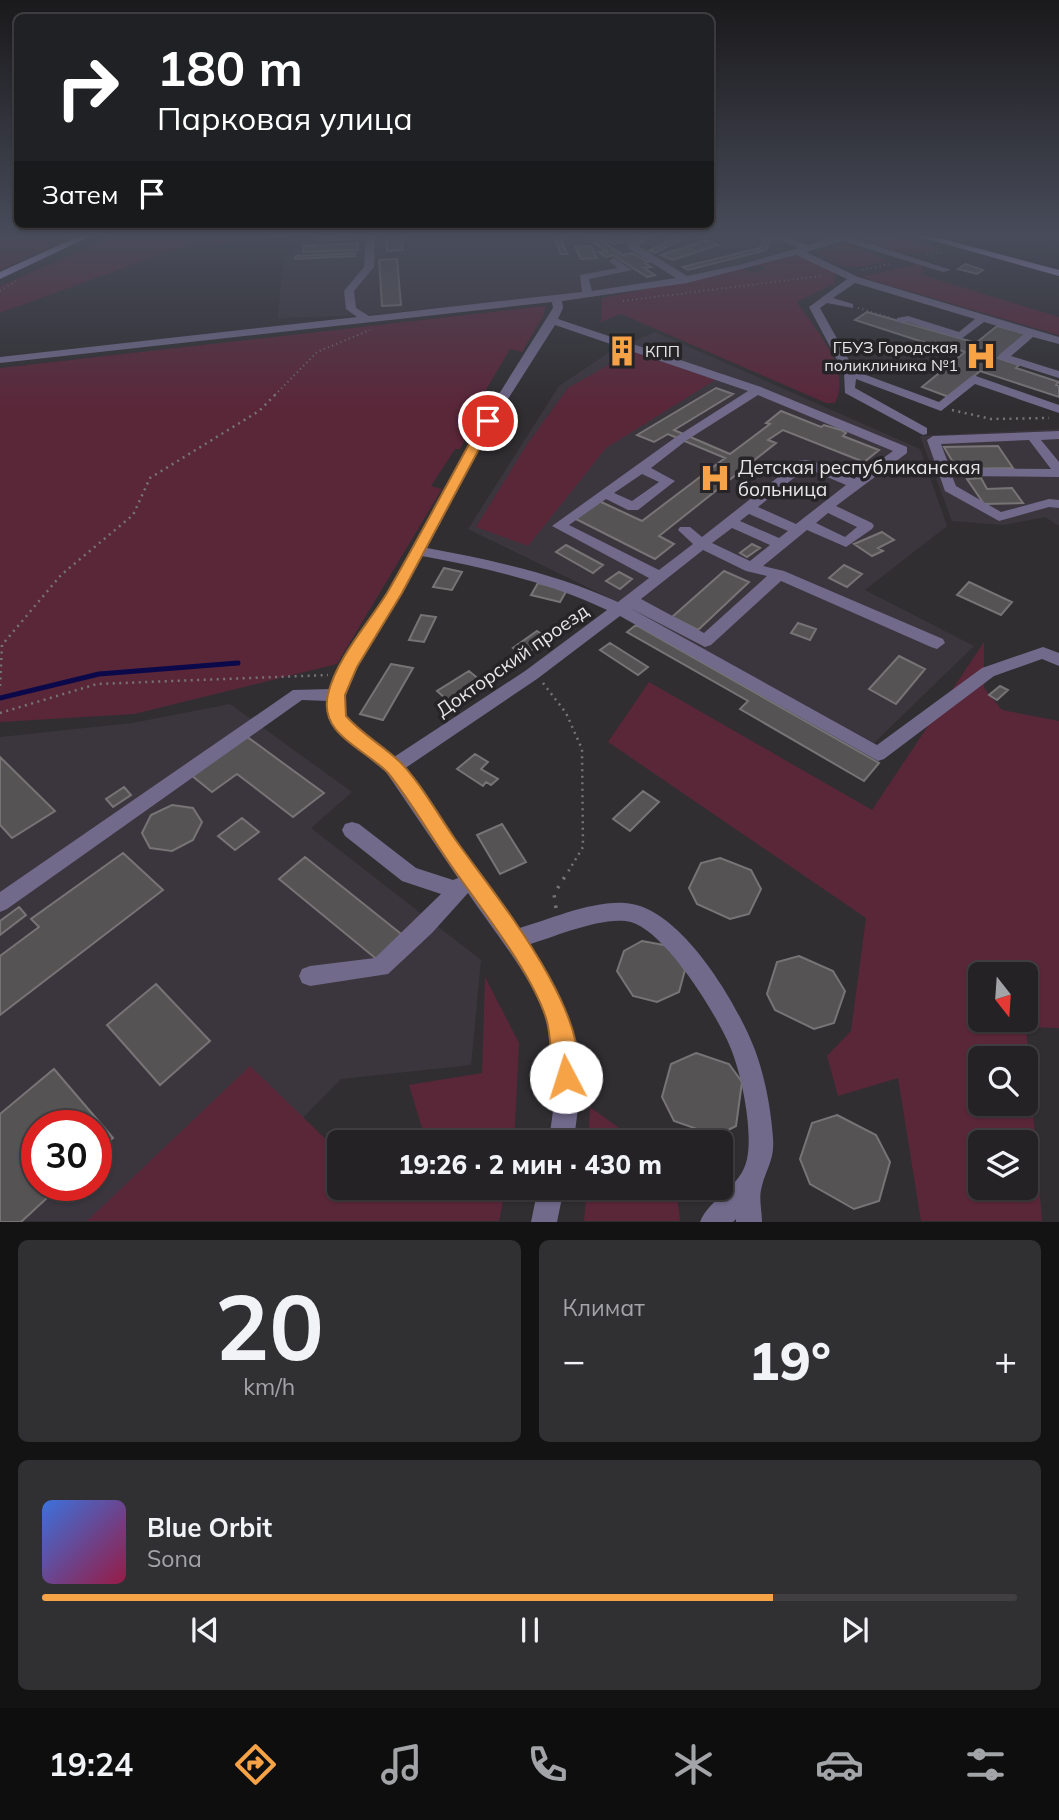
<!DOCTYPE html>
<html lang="ru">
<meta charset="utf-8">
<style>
:root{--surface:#242225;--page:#302f32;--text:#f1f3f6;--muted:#a3a4a7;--line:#413f42;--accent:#f6a247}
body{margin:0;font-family:Mulish,sans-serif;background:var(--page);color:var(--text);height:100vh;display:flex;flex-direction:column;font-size:26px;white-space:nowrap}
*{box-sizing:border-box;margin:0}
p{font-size:23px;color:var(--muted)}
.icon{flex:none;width:38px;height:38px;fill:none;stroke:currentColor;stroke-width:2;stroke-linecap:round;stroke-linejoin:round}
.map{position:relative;height:1222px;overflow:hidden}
.side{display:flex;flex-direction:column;gap:18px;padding:18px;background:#141314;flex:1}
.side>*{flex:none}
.banner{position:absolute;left:14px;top:14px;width:700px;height:214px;border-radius:10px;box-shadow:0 2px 5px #0004,0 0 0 2px var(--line);background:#202124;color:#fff;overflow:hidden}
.needle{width:46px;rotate:163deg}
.controls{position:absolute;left:968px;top:962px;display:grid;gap:14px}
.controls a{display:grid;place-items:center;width:70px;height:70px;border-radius:10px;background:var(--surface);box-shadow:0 2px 5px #0004,0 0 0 2px var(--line);font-size:35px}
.speed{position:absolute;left:21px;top:1110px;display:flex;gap:14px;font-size:35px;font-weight:700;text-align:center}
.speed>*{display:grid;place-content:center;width:91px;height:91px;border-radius:50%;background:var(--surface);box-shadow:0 2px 5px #0004,0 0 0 2px var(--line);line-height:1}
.speed .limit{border:10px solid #d22;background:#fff;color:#111}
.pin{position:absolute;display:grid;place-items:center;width:60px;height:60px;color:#fff;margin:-30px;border:4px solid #fff;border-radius:50%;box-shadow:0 2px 7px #0007}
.me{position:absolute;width:77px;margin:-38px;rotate:355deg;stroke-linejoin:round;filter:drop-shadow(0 0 5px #0008)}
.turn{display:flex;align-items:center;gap:24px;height:147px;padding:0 28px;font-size:32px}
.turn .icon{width:91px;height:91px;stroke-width:2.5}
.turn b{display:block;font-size:49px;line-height:60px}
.then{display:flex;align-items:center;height:66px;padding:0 28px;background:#0003;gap:14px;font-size:26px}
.big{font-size:52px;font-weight:800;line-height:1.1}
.side .widget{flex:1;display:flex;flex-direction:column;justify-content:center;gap:10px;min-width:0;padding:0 24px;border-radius:10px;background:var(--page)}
.side .dial{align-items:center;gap:0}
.dial b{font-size:91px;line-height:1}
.song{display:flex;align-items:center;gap:21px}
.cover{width:84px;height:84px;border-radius:10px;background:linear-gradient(135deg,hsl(220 70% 55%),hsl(340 70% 35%))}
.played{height:7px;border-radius:4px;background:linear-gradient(90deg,var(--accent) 75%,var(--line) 75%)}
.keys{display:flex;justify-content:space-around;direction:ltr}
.heat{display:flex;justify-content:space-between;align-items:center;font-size:38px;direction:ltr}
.side .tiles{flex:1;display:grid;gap:18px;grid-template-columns:1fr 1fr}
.widget:last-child{grid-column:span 2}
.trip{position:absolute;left:327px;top:1130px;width:406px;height:70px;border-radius:10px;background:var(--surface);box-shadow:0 2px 5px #0004,0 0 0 2px var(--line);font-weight:800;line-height:70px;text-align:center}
.menu{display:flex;height:112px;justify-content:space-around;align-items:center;background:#0e0e0f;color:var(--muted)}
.menu .icon{width:49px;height:49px}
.menu .active{color:var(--accent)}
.menu b{font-size:32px;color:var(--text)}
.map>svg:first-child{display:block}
.built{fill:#3b363e;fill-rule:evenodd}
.green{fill:#5a2739;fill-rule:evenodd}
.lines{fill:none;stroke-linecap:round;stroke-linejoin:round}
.stream{stroke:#0b094a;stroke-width:5}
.building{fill:#565355;stroke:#777476;stroke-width:2}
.path-far2{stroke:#757476;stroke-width:2;stroke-dasharray:1 3.5;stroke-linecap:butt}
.path-far1{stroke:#757476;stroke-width:2.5;stroke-dasharray:2 4.5;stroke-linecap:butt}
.path{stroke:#757476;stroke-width:3.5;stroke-dasharray:2.5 8;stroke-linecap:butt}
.minor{fill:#716a8b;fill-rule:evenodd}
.major{fill:#b3a4e7;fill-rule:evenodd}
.route{fill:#f6a247;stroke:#a0692e;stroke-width:2}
.labels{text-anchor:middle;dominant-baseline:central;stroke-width:7;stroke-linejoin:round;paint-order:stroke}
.far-poi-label{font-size:16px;fill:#e7e6e8;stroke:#262427;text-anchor:end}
.poi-label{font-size:19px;fill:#e7e6e8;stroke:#262427;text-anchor:start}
.street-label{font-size:19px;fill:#e7e6e8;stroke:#262427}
</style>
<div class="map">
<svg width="1059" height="1222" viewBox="0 0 1059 1222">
<rect width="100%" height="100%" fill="#302e31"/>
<path class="built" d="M312,235H768L789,248L785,253L742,265L672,281L573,295L369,315L278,318L283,259Z
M655,332L920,449L947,526L865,590L974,646L874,743L624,605L468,529L559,386L611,351Z
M1059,429V526L1045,517L1004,525L952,521L920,436Z
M230,704L352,792L311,828L481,960L471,1065L341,1079L281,1140L367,1221H0V737L132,723ZM37,1125H96V1185H37Z"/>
<path class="green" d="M0,235H77L0,270Z
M116,235H303L175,249L0,313V286Z
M870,235H892L941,249C906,258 892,252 860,239Z
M846,244L872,253L886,261C852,270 846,271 816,252Z
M798,255L834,272L835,283L797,302C815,330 853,368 835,403H826L621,314L601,322L602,298L745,269L753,273L765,269L759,265Z
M917,264L924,266L922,275L1059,317V335L861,277Z
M546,306L543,317L522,352L510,349L461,432L468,435L460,449H455L431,486L442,489L337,664L134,714L0,722V368Z
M633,351L715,380L606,448L528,546L476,527L526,446L568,388Z
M984,642V688L1002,710L1059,721V1028L1026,1027L1042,1221H921L898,1078L838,1096L827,1056L851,1031L866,918L608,742L649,682L872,810ZM980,975H1026V1020H980ZM980,1059H1026V1104H980ZM980,1143H1026V1188H980Z
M485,977L519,1043L514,1143H422L425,1138L409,1085L482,1073Z
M250,1066L339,1152L340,1188H378L382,1192L386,1188H506L499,1221H87Z
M590,1107L640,1143H588Z
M587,1188H676L680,1221H584Z"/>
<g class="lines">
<path class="stream" d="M0,698L99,674L238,663"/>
</g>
<path class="building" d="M385,235H401L403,250L387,251Z
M553,235H559L567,254H561Z
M583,235H593L623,255L632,253L648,262L645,263L651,267L644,268L655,275L647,277L613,255L606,257L598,252L606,251Z
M617,235H626L635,240L614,244L605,239L618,236Z
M661,235H684L687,236L655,253L649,251L671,239Z
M356,236V239L318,241V238Z
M765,237L772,238L766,250L688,270L683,267L760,248Z
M706,240L718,245L673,260L661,255Z
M358,243V250L303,252L304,246Z
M591,246L597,258L581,259L575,247Z
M355,253V256L295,259L296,256Z
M397,259L401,305L382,306L379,260Z
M965,264L983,270L977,274L958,269Z
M867,312L976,343L997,326L1026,334L998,358L1019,365L1016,368L1059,382L1056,385L1059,386V397L980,371L949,397L922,387L965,352L960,350L957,353L855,320Z
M716,388L733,394L674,430L730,454L770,424L766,423L781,411L821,427L824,425L841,430L846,433L843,436L879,450L864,462L783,430L768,440L776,443L659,536L674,544L655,559L574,518L599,501L642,521L725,458L668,434L654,442L637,435Z
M998,446L1013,468L957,469L944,447Z
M981,478L987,489L1012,488L1023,503L984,504L967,479Z
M882,532L894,540L878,548L883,551L872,556L854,544Z
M752,544L760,548L747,557L740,553Z
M566,545L603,565L593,573L556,552Z
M844,565L862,574L847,587L829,578Z
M444,568L462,572L452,590L433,587Z
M724,571L749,582L698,630L672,617Z
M619,572L632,579L620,589L606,581Z
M969,582L1012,602L1001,615L957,595Z
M538,583L567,590L560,602L531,595Z
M421,615L436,617L424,642L409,640Z
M798,623L816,629L810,640L791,633Z
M636,625L879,763L864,781L740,709L748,701L627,632Z
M537,631L548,638L525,655L513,648Z
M610,643L648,667L638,675L600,650Z
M899,656L925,669L896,704L869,689Z
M391,664L413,668L383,720L360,714Z
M469,671L481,681L448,701L437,691Z
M1000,686L1008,690L997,700L989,695Z
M246,736L324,793L293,817L237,774L212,792L191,775Z
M475,754L488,762L481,769L498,779L491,785L486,782L483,786L457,769Z
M0,757L55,811L12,838L0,825Z
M124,787L131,795L113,807L106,799Z
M643,791L659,802L630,831L613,819Z
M172,805L193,808L202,822L193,840L172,851L150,848L142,833L151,815Z
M242,818L259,832L235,850L218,836Z
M502,824L526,862L500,874L477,835Z
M123,853L163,890L0,1015V956L39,927L31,919Z
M305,857L405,937L380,962L279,879Z
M720,858L751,870L761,889L749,914L730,919L697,904L689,888L701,863Z
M19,907L26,915L0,935V921Z
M642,941L669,946L685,970L679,992L657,1002L633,996L617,971L624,951Z
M799,956L833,971L845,991L834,1023L814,1029L775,1010L767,994L777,962Z
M156,984L210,1041L160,1085L107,1025Z
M696,1053L729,1064L742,1082L736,1126L717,1136L674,1121L662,1097L671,1064Z
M54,1069L113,1138L96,1153V1125H37V1185H61L21,1222H0V1114Z
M837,1115L876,1135L890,1162L879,1201L854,1209L810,1184L800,1159L812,1123Z"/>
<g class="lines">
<path class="path-far2" d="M898,235L908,237
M1007,235L1059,247
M99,239L109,235
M973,241L981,235
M927,254L945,252
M862,270L890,264
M0,291L18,280
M623,301L821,276
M858,308L892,318
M275,395L317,352L370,330"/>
<path class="path-far1" d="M952,410L991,419L1049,418
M543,683L566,713L582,749L583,847L568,872
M0,686L2,645L61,575L133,515L150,478L259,411L277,393
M0,713L97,684L328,675"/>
<path class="path" d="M556,908L554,894L569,870"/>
<path class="minor" d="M366,235H375L374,267L354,291L356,308L369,316L582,292L580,275L618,268L609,261L614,258L632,270L589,279L592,291L676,278L628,248V244L640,238V235H648L650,239L638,246L687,276L739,265L799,248L780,241L752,237L751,235H781L808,245L840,235H857L853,238L951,270L943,272L843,241L806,252L858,277L1059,337V344L1033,337L1011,356L1059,371V378L999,359V355L1024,334L984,322L961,339L907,322H897V318L908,316L959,332L975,319L855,283L833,298L853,304V308L827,303L820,308L855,371L939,402L973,375L1059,405V413L975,384L941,411L856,379L855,388L927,428V434L923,435L845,393L844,373L809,307L847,279L796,255L687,283L562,301L563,308L558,319L761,387L907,447V453L836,506L872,523L874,526L872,529L846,547L807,530L763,566L784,571L943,639L945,643L937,649L931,647L781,581L711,645L705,647L630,608L877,745L982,668L1043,647L1059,653V666L1042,659L994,676L884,759L878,761L620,616L537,679L404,769L516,929C550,920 589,901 625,903C680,906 737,1003 755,1050C765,1077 771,1109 773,1138C775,1161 765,1170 761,1190C759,1199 762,1212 762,1222H736V1219L733,1222H700C710,1197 741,1188 747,1159C753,1131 742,1076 731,1049C718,1016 666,932 631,922C604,915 554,937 527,945C574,1012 588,1061 573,1143H548C556,1102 559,1055 545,1015C532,978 491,927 468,893L432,933L388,974L310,986L302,983L299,976L302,969L310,966L375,958L441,894L402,881L345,836L342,830L345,824L352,822L359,824L416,868L453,880L458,878L386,772L350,743L331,723L328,718V701L302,700L7,909L0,912V892L293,690L331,689L341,667L387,593L482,421L553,308L552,302L0,363V357L357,317L346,309L344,291L364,267ZM555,325L748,391L676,437L552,526L649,578L618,602C557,574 492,560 427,548L494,421ZM758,395L893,451L854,479L810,460H800L702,537L690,527H680L678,530L693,544L659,570L569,525L606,499L628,510H638L675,481L651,468L687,440ZM806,468L846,485L796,524L758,507ZM642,474L659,482L632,501L614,493ZM828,513L857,527L845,537L816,523ZM749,514L788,531L779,538L740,521ZM732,528L770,545L750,561L712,543ZM703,550L746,571L767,576L704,633L641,599ZM422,556C486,568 548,582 607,610L525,671L394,757L362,733L346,716V695L357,667Z
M950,235H961L956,238Z
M1059,431V439L1041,440L1059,462V477L952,476L956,486L1001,512L1049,499L1059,500V508L1049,507L999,521L945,491L927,440L933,436ZM1029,440L1051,469L950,468L941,444Z
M538,1188H564L557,1222H531Z"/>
<path class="major" d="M81,235H93L0,279V272Z
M913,235H928L1059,270V276Z"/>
</g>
<linearGradient id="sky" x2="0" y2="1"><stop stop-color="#1a191b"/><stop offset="0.58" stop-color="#484c5a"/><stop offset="1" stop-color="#484c5a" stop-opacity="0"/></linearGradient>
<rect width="1059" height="406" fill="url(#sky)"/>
<path class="route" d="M488,417L494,421L402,593L357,667L345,695L346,716C362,734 382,745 399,761C418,779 439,816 455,839C491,890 601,1022 574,1086L566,1089L557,1086C549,1067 553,1040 546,1018C530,969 478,905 448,861C428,832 410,800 388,773C366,749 318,735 328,694C337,657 368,624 387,593C420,536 450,478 482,421Z"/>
<defs>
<g id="building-bare" transform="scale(2.415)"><path d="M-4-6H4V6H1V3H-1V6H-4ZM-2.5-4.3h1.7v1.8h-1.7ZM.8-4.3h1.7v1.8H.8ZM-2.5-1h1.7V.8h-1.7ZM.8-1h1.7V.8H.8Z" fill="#f6a247" stroke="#262427" stroke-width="2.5" paint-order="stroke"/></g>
<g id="hospital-bare" transform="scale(2.415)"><path d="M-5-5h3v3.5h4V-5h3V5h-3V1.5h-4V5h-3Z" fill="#f6a247" stroke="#262427" stroke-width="2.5" paint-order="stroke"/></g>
</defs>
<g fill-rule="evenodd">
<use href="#building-bare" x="622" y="351"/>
<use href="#hospital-bare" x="981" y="356"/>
<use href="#hospital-bare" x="715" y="478"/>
</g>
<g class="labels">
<g class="far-poi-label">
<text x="958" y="347">ГБУЗ Городская<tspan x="958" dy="18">поликлиника №1</tspan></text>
<text x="645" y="351" text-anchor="start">КПП</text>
</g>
<g class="poi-label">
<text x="738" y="467">Детская республиканская<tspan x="738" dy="22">больница</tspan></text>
</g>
<g class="street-label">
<text transform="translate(512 660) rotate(-35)">Докторский проезд</text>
</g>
</g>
</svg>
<div class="controls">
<a><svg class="needle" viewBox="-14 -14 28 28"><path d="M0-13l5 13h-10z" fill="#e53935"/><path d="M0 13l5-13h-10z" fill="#a3a4a7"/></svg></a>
<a><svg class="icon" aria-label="search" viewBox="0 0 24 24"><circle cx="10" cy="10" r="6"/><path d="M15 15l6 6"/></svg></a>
<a><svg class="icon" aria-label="layers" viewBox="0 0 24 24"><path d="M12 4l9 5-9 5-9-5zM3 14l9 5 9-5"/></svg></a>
</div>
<div class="speed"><div class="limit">30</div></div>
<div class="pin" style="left:488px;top:421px;background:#d93025"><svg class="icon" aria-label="arrive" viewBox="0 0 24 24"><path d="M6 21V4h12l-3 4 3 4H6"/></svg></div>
<svg class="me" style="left:566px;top:1077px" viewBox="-20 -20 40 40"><circle r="19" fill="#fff"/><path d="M0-13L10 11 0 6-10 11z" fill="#f6a247"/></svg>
<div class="trip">19:26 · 2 мин · 430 m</div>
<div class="banner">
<div class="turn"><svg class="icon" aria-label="right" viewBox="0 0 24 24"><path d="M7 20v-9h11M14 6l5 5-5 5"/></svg><div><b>180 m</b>Парковая улица</div></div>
<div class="then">Затем<svg class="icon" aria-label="arrive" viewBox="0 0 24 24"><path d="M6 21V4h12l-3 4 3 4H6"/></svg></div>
</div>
</div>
<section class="side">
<div class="tiles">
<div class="widget dial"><b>20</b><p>km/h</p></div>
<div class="widget"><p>Климат</p>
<div class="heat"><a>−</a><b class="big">19°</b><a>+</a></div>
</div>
<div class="widget">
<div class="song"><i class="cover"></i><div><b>Blue Orbit</b><p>Sona</p></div></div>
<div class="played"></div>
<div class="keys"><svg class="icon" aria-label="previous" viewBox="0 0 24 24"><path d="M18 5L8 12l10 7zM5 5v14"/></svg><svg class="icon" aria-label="pause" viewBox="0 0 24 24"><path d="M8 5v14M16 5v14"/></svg><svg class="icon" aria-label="next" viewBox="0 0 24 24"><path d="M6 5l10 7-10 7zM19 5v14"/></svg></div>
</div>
</div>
</section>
<nav class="menu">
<b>19:24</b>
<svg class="icon active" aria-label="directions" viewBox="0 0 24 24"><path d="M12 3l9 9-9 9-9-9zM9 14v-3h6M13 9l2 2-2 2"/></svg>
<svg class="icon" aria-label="music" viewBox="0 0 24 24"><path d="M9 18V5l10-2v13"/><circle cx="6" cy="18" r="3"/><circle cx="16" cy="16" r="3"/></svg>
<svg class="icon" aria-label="phone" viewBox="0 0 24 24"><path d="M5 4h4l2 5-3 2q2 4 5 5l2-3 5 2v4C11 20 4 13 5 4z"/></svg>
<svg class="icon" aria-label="climate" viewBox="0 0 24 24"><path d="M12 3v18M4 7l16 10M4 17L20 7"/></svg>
<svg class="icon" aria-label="car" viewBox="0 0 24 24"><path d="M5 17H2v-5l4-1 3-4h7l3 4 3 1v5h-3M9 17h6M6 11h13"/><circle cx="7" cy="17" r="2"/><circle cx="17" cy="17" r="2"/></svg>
<svg class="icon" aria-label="filters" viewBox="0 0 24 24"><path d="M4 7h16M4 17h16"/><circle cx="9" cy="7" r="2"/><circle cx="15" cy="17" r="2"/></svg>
</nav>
